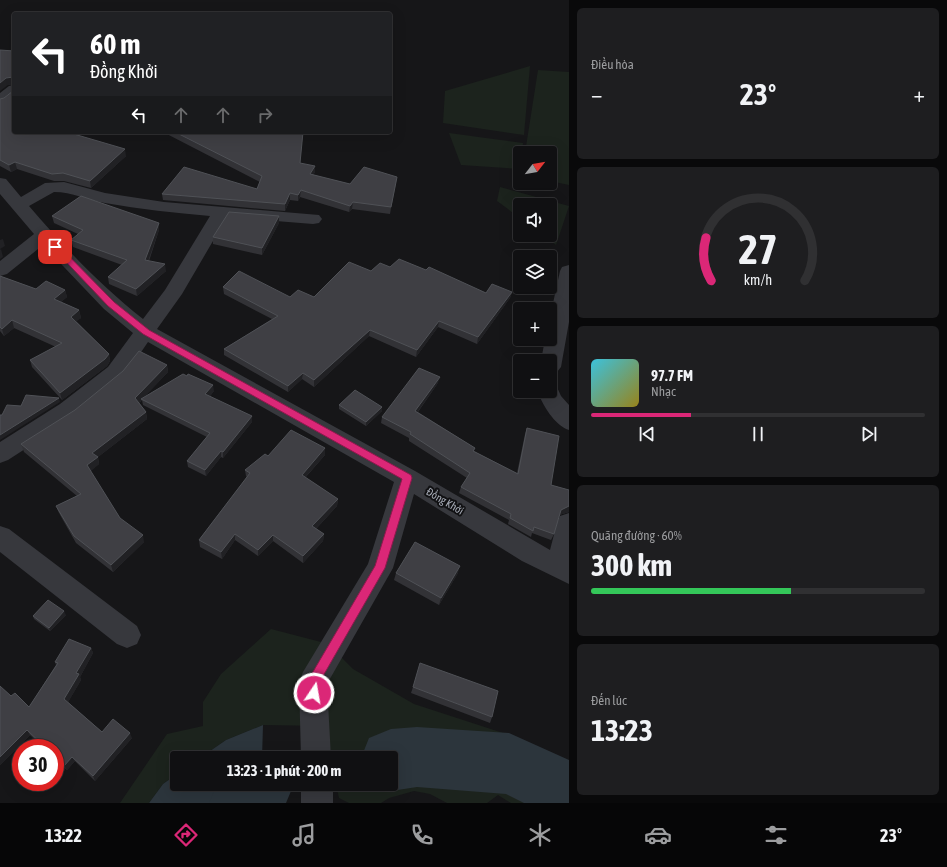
<!DOCTYPE html>
<html lang="vi">
<meta charset="utf-8">
<style>
:root{--surface:#101012;--page:#1e1e20;--text:#f1f3f6;--muted:#9c9d9f;--line:#303032;--accent:#db2777}
body{margin:0;font-family:"Asap Condensed",sans-serif;background:var(--page);color:var(--text);height:100vh;display:flex;flex-direction:column;font-size:15px;white-space:nowrap}
*{box-sizing:border-box;margin:0}
p{font-size:13px;color:var(--muted)}
.icon{flex:none;width:22px;height:22px;fill:none;stroke:currentColor;stroke-width:2;stroke-linecap:round;stroke-linejoin:round}
.map{position:relative;flex:1;overflow:hidden}
.panel{display:flex;flex-direction:column;gap:8px;padding:8px;background:#09090a;width:378px}
.panel>*{flex:none}
.top-card{position:absolute;left:12px;top:12px;width:380px;height:122px;border-radius:4px;box-shadow:0 4px 16px #0002,0 0 0 1px var(--line);background:#202124;color:#fff;overflow:hidden}
.needle{width:26px;rotate:59deg}
.fabs{position:absolute;left:513px;top:146px;display:grid;gap:8px}
.fabs a{display:grid;place-items:center;width:44px;height:44px;border-radius:4px;background:var(--surface);box-shadow:0 4px 16px #0002,0 0 0 1px var(--line);font-size:20px}
.speed{position:absolute;left:12px;top:739px;display:flex;gap:8px;font-size:20px;font-weight:700;text-align:center}
.speed>*{display:grid;place-content:center;width:52px;height:52px;border-radius:50%;background:var(--surface);box-shadow:0 4px 16px #0002,0 0 0 1px var(--line);line-height:1}
.speed .limit{border:6px solid #d22;background:#fff;color:#111}
.pin{position:absolute;display:grid;place-items:center;width:34px;height:34px;color:#fff;margin:-17px;border-radius:8px;box-shadow:0 2px 6px #0006}
.me{position:absolute;width:44px;margin:-22px;rotate:12deg;stroke-linejoin:round;filter:drop-shadow(0 0 3px #0008)}
.turn{display:flex;align-items:center;gap:14px;height:84px;padding:0 12px;font-size:18px}
.turn .icon{width:52px;height:52px;stroke-width:2.5}
.turn b{display:block;font-size:28px;line-height:34px}
.lanes{display:flex;align-items:center;height:38px;padding:0 12px;background:#0003;justify-content:center;gap:20px;direction:ltr}
.lanes .off{opacity:.35}
.big{font-size:30px;font-weight:700;line-height:1.1}
.panel .widget{flex:1;display:flex;flex-direction:column;justify-content:center;gap:6px;min-width:0;padding:0 14px;border-radius:6px;background:var(--page)}
.panel .dial{align-items:center;gap:0}
.dial svg{height:104px;overflow:visible;fill:none;stroke:var(--line);stroke-width:7;stroke-linecap:round;text-anchor:middle}
.dial text{fill:var(--text);stroke:none}
.song{display:flex;align-items:center;gap:12px}
.cover{width:48px;height:48px;border-radius:6px;background:linear-gradient(135deg,hsl(190 70% 55%),hsl(50 70% 35%))}
.played{height:4px;border-radius:2px;background:linear-gradient(90deg,var(--accent) 30%,var(--line) 30%)}
.keys{display:flex;justify-content:space-around;direction:ltr}
.heat{display:flex;justify-content:space-between;align-items:center;font-size:22px;direction:ltr}
.charge{height:6px;border-radius:3px;background:linear-gradient(90deg,#34c759 60%,var(--line) 0)}
.trip{position:absolute;left:170px;top:751px;width:228px;height:40px;border-radius:4px;background:var(--surface);box-shadow:0 4px 16px #0002,0 0 0 1px var(--line);font-weight:700;line-height:40px;text-align:center}
.dock{display:flex;height:64px;justify-content:space-around;align-items:center;background:#060607;color:var(--muted)}
.dock .icon{width:28px;height:28px}
.dock .selected{color:var(--accent)}
.dock b{font-size:18px;color:var(--text)}
main{display:flex;flex:1;min-height:0}
.map>svg:first-child{display:block}
.green{fill:#1c231d}
.water{fill:#2c353c}
.lines{fill:none;stroke-linecap:round;stroke-linejoin:round}
.river{fill:#2c353c;fill-rule:evenodd}
.minor{fill:#37383d;fill-rule:evenodd}
.wall{fill:#323236}
.shaded-wall{fill:#212124}
.building{fill:#3f3f44;stroke:#4f5156}
.route{fill:#db2777;stroke:#8e194d}
.labels{text-anchor:middle;dominant-baseline:central;stroke-width:4;stroke-linejoin:round;paint-order:stroke}
.street-label{font-size:11px;fill:#a8adb8;stroke:#111113}
</style>
<main>
<div class="map">
<svg width="569" height="803" viewBox="0 0 569 803">
<rect width="100%" height="100%" fill="#161618"/>
<path class="green" d="M530,66L524,135L443,123L445,91Z
M538,70L569,72V185L550,181V153H525Z
M449,133L523,143L522,153H520V169L461,165Z
M500,187L569,206L556,245L543,235H550V205H520V218L497,201Z
M271,629L321,642L341,657L353,669L414,704L503,733L569,773V803H511L498,795L487,803H447L430,794L414,791L389,798L381,803H349L339,798L336,784H391V758H332L325,726L263,725L226,740L200,758H177V774L163,784L149,803H120L167,734L203,726V702L221,674Z"/>
<path class="water" d="M263,725L262,758H200L226,740Z
M177,774V784H261L260,803H149L163,784Z"/>
<g class="lines">
<path class="river" d="M417,727L509,733L569,760V803H524L506,794L417,787L391,791L375,784H391V758H361L369,738L391,729Z
M263,753L275,758H251Z
M217,784H294L286,803H209Z"/>
<path class="minor" d="M14,85V97L5,104L0,105V93L9,86Z
M0,178L6,179L21,197L45,183L64,182L105,193L164,202L319,215L322,219L319,223L313,224L227,217L182,294L157,329L415,471L550,550L557,523L560,516L569,513V584L522,561L414,494L393,568L327,684L331,758H301L299,682L303,672L368,564L394,482L148,342L124,377L76,416L8,460L0,463V442L60,404L108,367L133,333L104,309L43,245L7,274L0,276V261L34,234L0,194ZM54,192C72,192 88,200 105,203C140,209 175,213 210,216L165,290L143,319C101,286 64,247 29,206Z
M569,265V322L561,367L557,372L550,375V361H541L545,339H550V317L560,271L562,267Z
M550,384L556,385L561,396L569,405V430C554,425 543,405 537,391H550Z
M0,526L9,529L137,626L141,635L137,644L127,648L117,644L0,552Z
M301,784H333V803H301Z"/>
</g>
<path class="wall" d="M14,51V132H75L72,133L126,156L91,188L64,181H54L17,169L11,172L0,166V99L4,98L13,91V84L8,85Z
M163,132H303L300,163L315,172L313,175L350,184L397,177L390,214L352,209L349,212L300,197L298,201L290,200L285,211L163,200L162,194L257,189L260,182Z
M52,216L159,223V230L149,261L166,271L137,296L109,284L108,277L122,265L73,247L71,240L78,234L54,223Z
M279,223L262,255L213,244V237Z
M390,267L486,293L512,292L510,298L477,344L438,327L416,357L369,336L314,387L302,379L288,392L224,355V349L272,319L224,294L223,287L290,297H314L371,271Z
M0,276L36,289L65,290L67,297L61,302L79,310L81,318L76,321L109,354L110,361L107,366L62,400L32,367L30,360L56,347L14,328L4,336L0,331Z
M167,365L168,372L143,398L214,391L210,396L252,422L223,458L221,457L206,476L188,467L187,461L207,437L143,405L142,400L139,403L146,412L147,419L98,457L99,464L90,471L120,518L144,542L113,572L76,543L59,513L56,506L77,496L24,452L21,444Z
M438,383L418,412L475,448L474,451L517,473L525,434L527,428L551,485L569,490V512L559,515L554,534L551,540L532,533L531,537L508,524L509,520L459,493L461,487L467,478L409,441V438L381,423L382,417Z
M339,405L382,411L366,426L339,409Z
M325,455L305,478L338,499L337,506L316,529L324,534L323,541L303,563L273,541L258,556L235,540L222,559L200,547L199,540L247,477L246,476L245,470L268,456Z
M396,573H458L439,605L394,580Z
M66,615L50,631L34,619L33,616Z
M91,648L93,653L80,677L81,680L68,702L102,732L132,738L95,781L75,761L67,770L55,759V748H44L30,735L0,765V686L11,696L29,707L56,665L55,662Z
M413,687L492,717L490,723L411,693Z"/>
<path class="shaded-wall" d="M13,77L14,84L8,85L0,91V83L6,78Z
M125,149L126,156L91,188L90,181Z
M15,162L17,169L11,172L9,165Z
M315,166V172L310,181V174Z
M397,177L396,184L390,214L391,207Z
M301,190L300,197L298,201V195Z
M290,193V200L285,211V204Z
M353,202L352,209L349,212L350,206Z
M279,216V223L262,255V248Z
M159,223V230L146,267L145,260Z
M3,239L5,246L0,249V240Z
M1,249L3,257L0,259V250Z
M165,264L166,271L137,296L136,289Z
M65,290L67,297L56,306L54,299Z
M512,292L510,298L477,344L478,337Z
M79,310L81,318L73,324L71,317Z
M12,320L14,328L4,336L2,329Z
M439,321L438,327L416,357L417,350Z
M370,330L369,336L314,387V380Z
M109,354L110,361L107,366L62,400L60,393Z
M167,365L168,372L136,406L135,398Z
M303,373L302,379L288,392V386Z
M440,377L438,383L414,417L415,411Z
M213,385L214,391L206,401L205,394Z
M59,398L60,402L0,440V435Z
M382,407V411L366,426V422Z
M146,412L147,419L98,457L99,464L89,473L87,465L92,453Z
M252,416V422L223,458V452Z
M325,448V455L301,482L302,475Z
M221,451V457L206,476L205,470Z
M338,499L337,506L312,533V526Z
M569,506V512L559,515L561,510Z
M235,534V540L222,559L221,552Z
M324,534L323,541L303,563V556Z
M143,535L144,542L113,572L111,565Z
M273,535V541L258,556V550Z
M460,566L458,573L439,605L441,598Z
M64,611L66,615L50,631L49,628Z
M91,648L93,653L80,677L81,680L67,704L64,699L76,673Z
M27,730L30,735L0,765V757Z
M130,733L132,738L95,781L93,776Z
M72,757L75,761L67,770L64,766Z"/>
<path class="building" d="M0,50L14,51V132H67L125,149L90,181L63,173L52,174L15,162L9,165L0,160V99L4,98L13,91V77L6,78L0,83Z
M175,132H303L300,163L315,166L310,174L350,184L364,167L397,177L391,207L353,202L350,206L301,190L298,195L290,193L285,204L162,194L184,167L257,189L262,176Z
M81,196L159,223L145,260L165,264L136,289L108,277L127,260L71,240L83,230L52,216Z
M229,212L279,216L262,248L213,237Z
M399,259L426,270L429,267L486,293L492,284L512,292L478,337L439,321L417,350L370,330L314,380L303,373L288,386L224,349L278,316L223,287L239,271L290,297L298,290L314,297L349,262L371,271L380,263L390,267Z
M0,276L36,289L46,281L65,290L54,299L79,310L71,317L109,354L105,359L60,393L30,360L62,343L12,320L2,329L0,327Z
M139,351L167,365L135,398L146,412L92,453L98,457L87,465L120,518L143,535L111,565L74,536L56,506L81,494L21,444L75,410L123,371Z
M419,368L440,377L415,411L475,448L473,451L518,474L527,428L559,436L551,485L569,490V506L561,510L554,534L534,527L533,531L510,518L511,514L461,487L470,473L410,434L411,432L382,417Z
M183,374L187,376L188,374L213,385L205,394L252,416L223,452L221,451L205,470L187,461L210,433L141,399Z
M355,390L382,407L366,422L339,405Z
M26,395L59,398L0,435V415H2L7,405L21,406Z
M291,430L325,448L302,475L338,499L312,526L324,534L303,556L273,535L258,550L235,534L221,552L199,540L250,473L245,470L265,454L268,456Z
M415,542L460,566L441,598L396,573Z
M48,600L64,611L49,628L33,616Z
M69,639L91,648L76,673L79,674L64,699L102,732L113,719L130,733L93,776L72,757L64,766L55,757V748H46L27,730L0,757V686L11,696L15,693L29,707L58,663L55,662Z
M420,663L498,691L492,717L413,687Z"/>
<path class="route" d="M55,244L58,245L114,302L149,330L411,475L412,478L385,568L319,683V693L318,697L314,699L309,697L307,682L375,566L402,479L143,334L108,306L53,248V245Z"/>
<g class="labels">
<g class="street-label">
<text transform="translate(445 501) rotate(31)">Đồng Khởi</text>
</g>
</g>
</svg>
<div class="fabs">
<a><svg class="needle" viewBox="-14 -14 28 28"><path d="M0-13l5 13h-10z" fill="#e53935"/><path d="M0 13l5-13h-10z" fill="#9c9d9f"/></svg></a>
<a><svg class="icon" aria-label="sound" viewBox="0 0 24 24"><path d="M4 9h4l5-4v14l-5-4H4zM17 9q2 3 0 6"/></svg></a>
<a><svg class="icon" aria-label="layers" viewBox="0 0 24 24"><path d="M12 4l9 5-9 5-9-5zM3 14l9 5 9-5"/></svg></a>
<a>+</a>
<a>−</a>
</div>
<div class="speed"><div class="limit">30</div></div>
<div class="pin" style="left:55px;top:247px;background:#d93025"><svg class="icon" aria-label="arrive" viewBox="0 0 24 24"><path d="M6 21V4h12l-3 4 3 4H6"/></svg></div>
<svg class="me" style="left:314px;top:693px" viewBox="-20 -20 40 40"><circle r="17" fill="#db2777" stroke="#fff" stroke-width="3"/><path d="M0-11L8 9 0 5-8 9z" fill="#fff"/></svg>
<div class="trip">13:23 · 1 phút · 200 m</div>
<div class="top-card">
<div class="turn"><svg class="icon" aria-label="left" viewBox="0 0 24 24"><path d="M17 20v-9H6M10 6l-5 5 5 5"/></svg><div><b>60 m</b>Đồng Khởi</div></div>
<div class="lanes"><svg class="icon" aria-label="left" viewBox="0 0 24 24"><path d="M17 20v-9H6M10 6l-5 5 5 5"/></svg><svg class="icon off" aria-label="ahead" viewBox="0 0 24 24"><path d="M12 20V5M6 11l6-6 6 6"/></svg><svg class="icon off" aria-label="ahead" viewBox="0 0 24 24"><path d="M12 20V5M6 11l6-6 6 6"/></svg><svg class="icon off" aria-label="right" viewBox="0 0 24 24"><path d="M7 20v-9h11M14 6l5 5-5 5"/></svg></div>
</div>
</div>
<section class="panel">
<div class="widget"><p>Điều hòa</p>
<div class="heat"><a>−</a><b class="big">23°</b><a>+</a></div>
</div>
<div class="widget dial"><svg viewBox="0 0 100 80">
<path d="M14 69A42 42 0 1 1 86 69"/>
<path d="M14 69A42 42 0 0 1 10 36" stroke="#db2777"/>
<text x="50" y="56" font-size="32" font-weight="700">27</text>
<text x="50" y="72" font-size="11">km/h</text>
</svg></div>
<div class="widget">
<div class="song"><i class="cover"></i><div><b>97.7 FM</b><p>Nhạc</p></div></div>
<div class="played"></div>
<div class="keys"><svg class="icon" aria-label="previous" viewBox="0 0 24 24"><path d="M18 5L8 12l10 7zM5 5v14"/></svg><svg class="icon" aria-label="pause" viewBox="0 0 24 24"><path d="M8 5v14M16 5v14"/></svg><svg class="icon" aria-label="next" viewBox="0 0 24 24"><path d="M6 5l10 7-10 7zM19 5v14"/></svg></div>
</div>
<div class="widget"><p>Quãng đường · 60%</p><b class="big">300 km</b><div class="charge"></div></div>
<div class="widget"><p>Đến lúc</p><b class="big">13:23</b></div>
</section>
</main>
<nav class="dock">
<b>13:22</b>
<svg class="icon selected" aria-label="directions" viewBox="0 0 24 24"><path d="M12 3l9 9-9 9-9-9zM9 14v-3h6M13 9l2 2-2 2"/></svg>
<svg class="icon" aria-label="music" viewBox="0 0 24 24"><path d="M9 18V5l10-2v13"/><circle cx="6" cy="18" r="3"/><circle cx="16" cy="16" r="3"/></svg>
<svg class="icon" aria-label="phone" viewBox="0 0 24 24"><path d="M5 4h4l2 5-3 2q2 4 5 5l2-3 5 2v4C11 20 4 13 5 4z"/></svg>
<svg class="icon" aria-label="climate" viewBox="0 0 24 24"><path d="M12 3v18M4 7l16 10M4 17L20 7"/></svg>
<svg class="icon" aria-label="car" viewBox="0 0 24 24"><path d="M5 17H2v-5l4-1 3-4h7l3 4 3 1v5h-3M9 17h6M6 11h13"/><circle cx="7" cy="17" r="2"/><circle cx="17" cy="17" r="2"/></svg>
<svg class="icon" aria-label="filters" viewBox="0 0 24 24"><path d="M4 7h16M4 17h16"/><circle cx="9" cy="7" r="2"/><circle cx="15" cy="17" r="2"/></svg>
<b>23°</b>
</nav>
